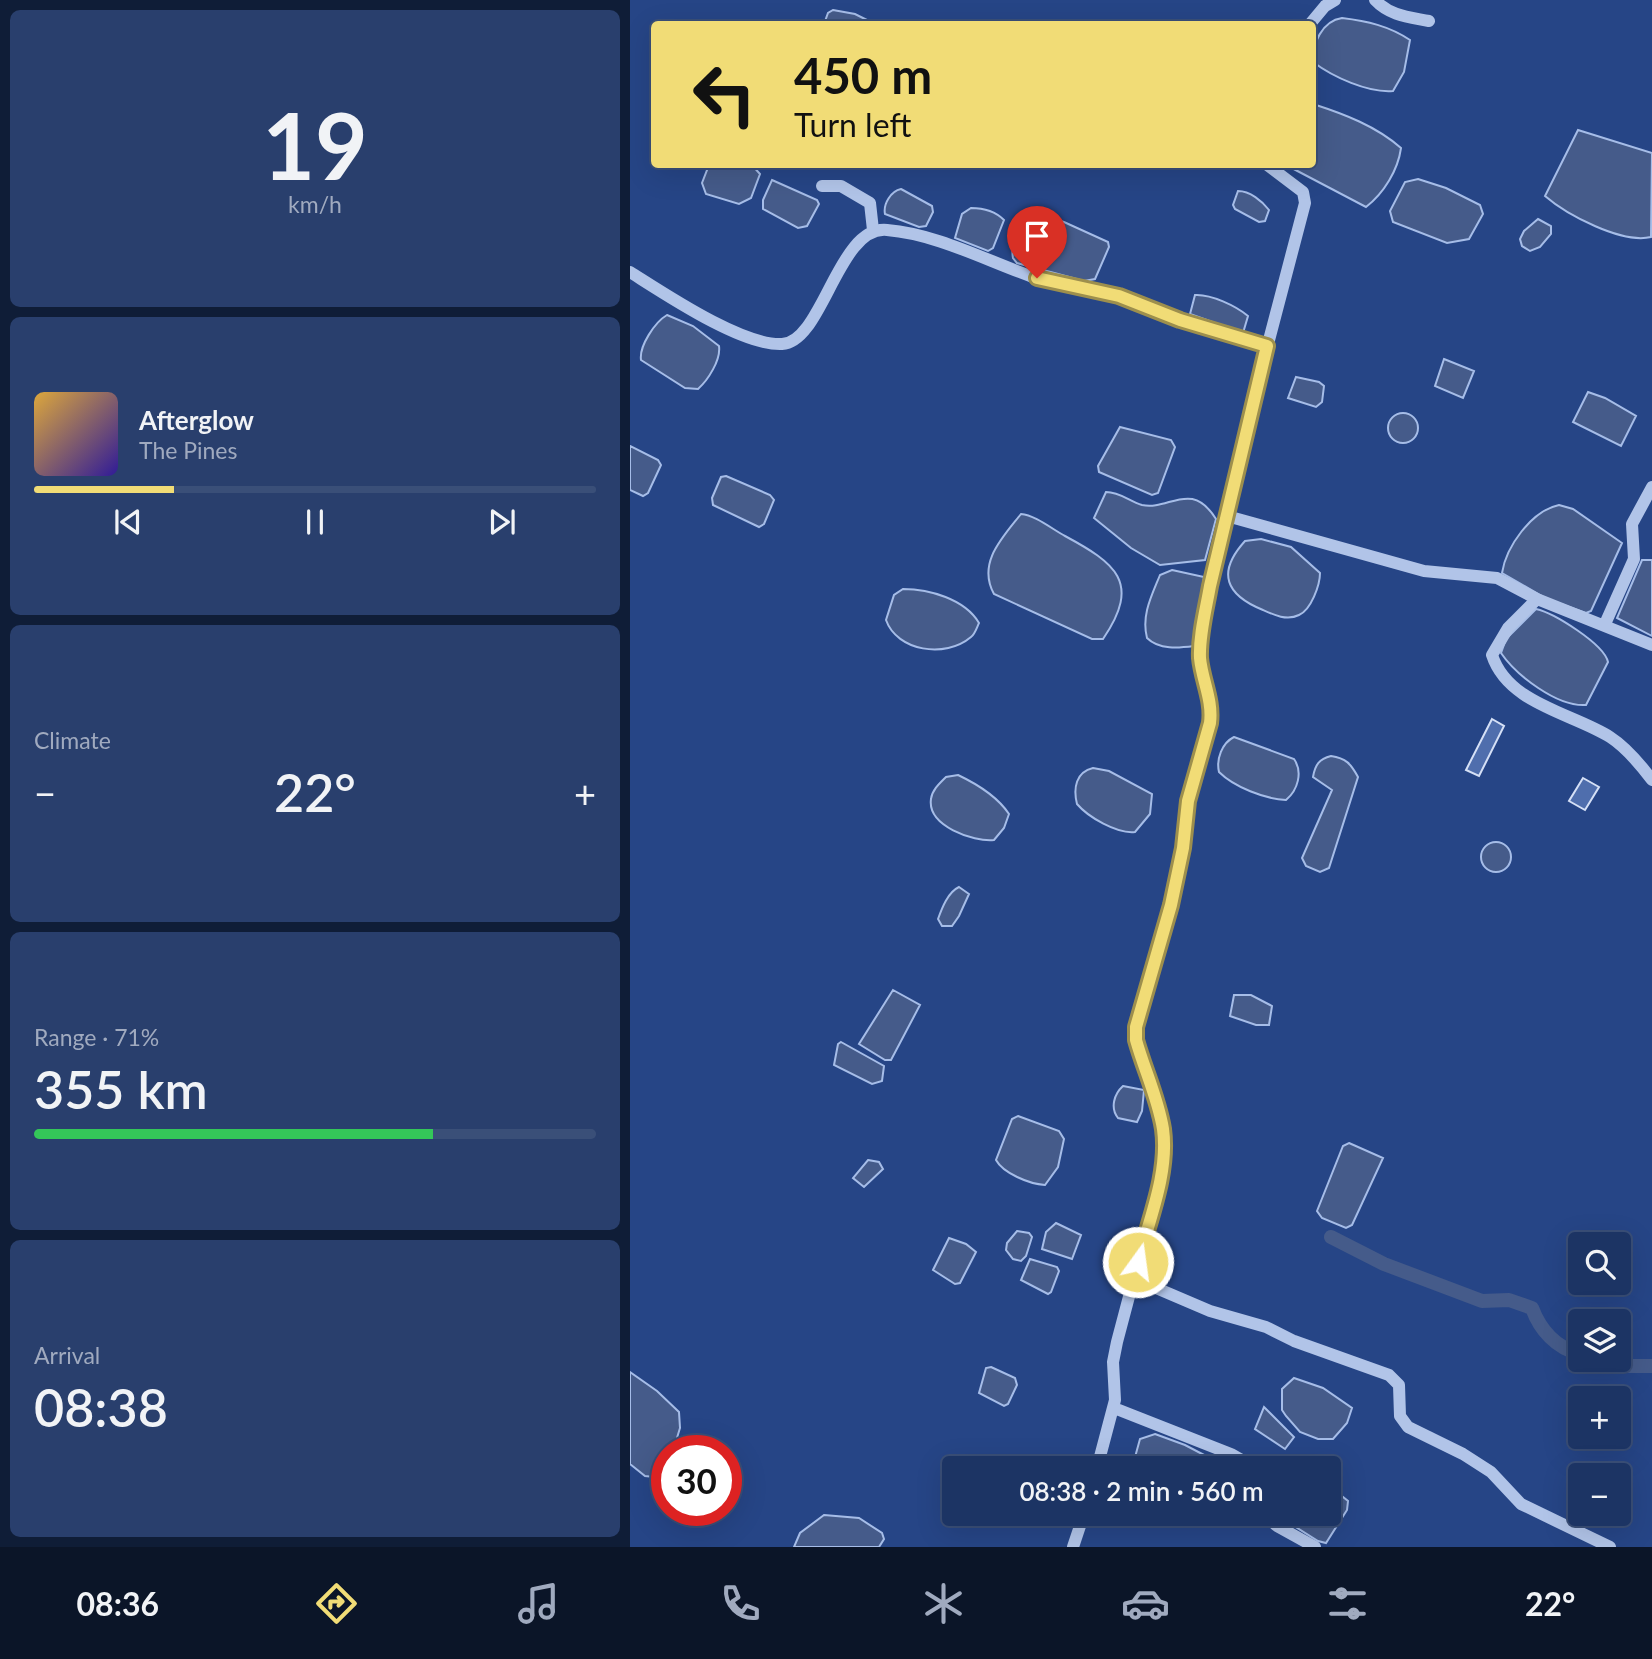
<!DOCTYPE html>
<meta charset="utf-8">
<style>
:root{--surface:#1c3464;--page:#293f6d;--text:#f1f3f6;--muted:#a0aabf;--line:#3a4f78;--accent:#f1dc76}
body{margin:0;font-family:Lato,sans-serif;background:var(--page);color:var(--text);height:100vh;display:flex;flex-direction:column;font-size:26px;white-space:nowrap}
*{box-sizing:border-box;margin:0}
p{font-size:23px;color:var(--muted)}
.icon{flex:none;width:38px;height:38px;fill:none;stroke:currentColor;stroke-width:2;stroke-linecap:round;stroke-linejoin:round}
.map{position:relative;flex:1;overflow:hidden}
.panel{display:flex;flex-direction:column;gap:10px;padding:10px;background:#0f1d37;width:630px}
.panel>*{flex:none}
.guide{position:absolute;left:21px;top:21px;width:665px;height:147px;border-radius:7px;box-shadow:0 7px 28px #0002,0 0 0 2px var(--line);background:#f1dc76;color:#111;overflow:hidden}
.controls{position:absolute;left:938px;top:1232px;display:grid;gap:14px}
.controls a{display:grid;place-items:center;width:63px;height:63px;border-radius:7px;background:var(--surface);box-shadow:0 7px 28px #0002,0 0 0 2px var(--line);font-size:35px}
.speed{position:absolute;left:21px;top:1435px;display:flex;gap:14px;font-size:35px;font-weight:700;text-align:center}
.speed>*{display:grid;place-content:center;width:91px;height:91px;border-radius:50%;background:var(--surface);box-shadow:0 7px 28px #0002,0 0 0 2px var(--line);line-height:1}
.speed .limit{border:10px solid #d22;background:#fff;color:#111}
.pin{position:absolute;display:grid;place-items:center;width:60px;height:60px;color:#fff;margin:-72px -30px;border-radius:50% 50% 50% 0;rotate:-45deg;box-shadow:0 0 7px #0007}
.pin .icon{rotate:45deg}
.me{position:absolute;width:77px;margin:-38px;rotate:14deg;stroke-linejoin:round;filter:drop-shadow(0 0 5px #0008)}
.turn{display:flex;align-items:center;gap:24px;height:147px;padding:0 28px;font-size:32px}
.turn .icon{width:91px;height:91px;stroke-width:2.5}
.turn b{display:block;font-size:49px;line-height:60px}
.big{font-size:52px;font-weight:600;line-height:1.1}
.panel .card{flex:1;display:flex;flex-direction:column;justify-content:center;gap:10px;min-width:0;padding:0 24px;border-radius:10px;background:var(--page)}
.panel .dial{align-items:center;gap:0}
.dial b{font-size:91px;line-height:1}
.song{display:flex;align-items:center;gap:21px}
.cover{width:84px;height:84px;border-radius:10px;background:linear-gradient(135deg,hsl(40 70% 55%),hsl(250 70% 35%))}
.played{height:7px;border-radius:4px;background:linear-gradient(90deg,var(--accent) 25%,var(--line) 25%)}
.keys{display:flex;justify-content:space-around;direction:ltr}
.heat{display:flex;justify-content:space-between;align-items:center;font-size:38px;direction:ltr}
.charge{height:10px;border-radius:5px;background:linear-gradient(90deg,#34c759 71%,var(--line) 0)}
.trip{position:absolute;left:312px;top:1456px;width:399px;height:70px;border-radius:7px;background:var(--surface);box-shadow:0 7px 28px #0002,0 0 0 2px var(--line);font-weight:600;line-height:70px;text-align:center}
.tab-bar{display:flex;height:112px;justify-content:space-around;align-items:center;background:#0b1528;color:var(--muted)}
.tab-bar .icon{width:49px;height:49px}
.tab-bar .selected{color:var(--accent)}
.tab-bar b{font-size:32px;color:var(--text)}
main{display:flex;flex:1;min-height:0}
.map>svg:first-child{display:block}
.water{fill:#455b8a;stroke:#a6bde8;stroke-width:2}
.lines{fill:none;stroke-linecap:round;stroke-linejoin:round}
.canal{stroke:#455b8a;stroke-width:14}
.building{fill:#4f6ead;stroke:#d5e0f6;stroke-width:2}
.minor{stroke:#b1c4e8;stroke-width:12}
.route-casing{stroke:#9d8f4d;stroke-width:18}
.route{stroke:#f1dc76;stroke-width:12}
</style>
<main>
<section class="panel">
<div class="card dial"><b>19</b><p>km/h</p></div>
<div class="card">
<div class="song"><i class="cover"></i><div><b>Afterglow</b><p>The Pines</p></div></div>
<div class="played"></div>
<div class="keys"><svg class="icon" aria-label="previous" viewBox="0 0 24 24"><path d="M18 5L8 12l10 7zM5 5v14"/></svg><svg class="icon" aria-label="pause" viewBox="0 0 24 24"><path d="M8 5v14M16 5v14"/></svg><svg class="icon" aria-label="next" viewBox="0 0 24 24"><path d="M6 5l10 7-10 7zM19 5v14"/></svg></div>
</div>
<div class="card"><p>Climate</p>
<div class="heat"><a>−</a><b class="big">22°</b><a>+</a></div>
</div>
<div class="card"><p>Range · 71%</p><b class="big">355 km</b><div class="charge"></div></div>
<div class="card"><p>Arrival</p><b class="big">08:38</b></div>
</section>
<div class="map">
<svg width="1022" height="1547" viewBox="0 0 1022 1547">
<rect width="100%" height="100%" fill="#264586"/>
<path class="water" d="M203,10L225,14L245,24H194L198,13Z
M712,18C737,21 759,26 780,40L774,72L763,91C738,93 703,77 683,62C682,44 692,21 712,18Z
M683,104C714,114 746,126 771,148C768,170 754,193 736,207L656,165L682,164Z
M948,130L1022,153L1021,237C992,244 937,215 915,196Z
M79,165H122L130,174L121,198L109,204L76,194L72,183Z
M788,179L816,188L850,205L853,214L839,239L817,243L763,222L760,211L775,182Z
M142,180L187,200L189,204L177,226L168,228L133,209V200Z
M271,189L302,206L303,212L296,226L289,227L255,214C253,204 261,191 271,189Z
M608,191C620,191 632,201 639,210L635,221L629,222L605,209L603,205Z
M341,208C353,208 365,211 374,220L363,248L358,251L325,238L332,214Z
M404,214L434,222L478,242L479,247L465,279L454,281L387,263L383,258C380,243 391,222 404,214Z
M908,219L921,226V234L910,247L900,251L892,246L890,239L894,231Z
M565,295C581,294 606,306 618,316L613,333L560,314Z
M37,315L63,326L89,346C91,360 78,380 68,389L55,388L11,360C9,346 25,322 37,315Z
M814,359L844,371L833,398L805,386Z
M666,377L689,382L694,386L692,402L686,407L658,398Z
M958,392L975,398L1006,416L991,446L943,422Z
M758 428a15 15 0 1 1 30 0a15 15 0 1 1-30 0Z
M490,427L541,440L545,447L528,493L522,495L469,472L468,466Z
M0,446L28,460L31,465L18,493L13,496L0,490Z
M96,476L140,495L144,500L134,524L129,527L83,505L82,498L91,477Z
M476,492C490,492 499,501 512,505C539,511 561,479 586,519L575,560L530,565L501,548L464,518Z
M929,505L943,509L992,543L961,611L956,613L917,599L872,573C876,547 901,511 929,505Z
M391,514C405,515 422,529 435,536C485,563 512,582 473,639H462L364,594C347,563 372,538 391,514Z
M631,539L661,547L690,573C690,585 681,610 669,615C657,621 644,615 633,610C596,595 586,573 615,541Z
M1012,560H1022V636L987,618Z
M542,570L574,577L564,646C549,648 529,650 517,638C511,615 522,595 530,575Z
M273,589C299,589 335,599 349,623C347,627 345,634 341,637C315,659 267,651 256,620L264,595Z
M906,609C924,613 974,644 978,662L956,705C927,707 886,675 871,653L876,639Z
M604,737L664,759C673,772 668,790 656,800C635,799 604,787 589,772C586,759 592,743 604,737Z
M701,756C716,758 721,764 728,777L699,868L690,872L676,866L672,858L702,790L683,777C685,765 689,759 701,756Z
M463,768L479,771L522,794L520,814L505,832C487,834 458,817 447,804C443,788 446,772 463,768Z
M328,775C347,784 367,796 379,814L374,828L364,840C343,842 297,826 301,799C302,790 310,783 316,777Z
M851 857a15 15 0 1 1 30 0a15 15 0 1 1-30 0Z
M329,887L339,894L329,916L322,926H312L308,919C312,908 318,892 329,887Z
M263,990L290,1005L261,1060H255L229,1044Z
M604,995H621L642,1006L639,1025H626L600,1016Z
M211,1042L254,1066L252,1081L242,1084L204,1065L208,1044Z
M493,1086L514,1090L512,1111L507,1122L488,1118C480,1108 484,1094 493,1086Z
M388,1116L429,1131L434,1139L428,1167L415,1185C399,1184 373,1173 366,1160L382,1119Z
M719,1143L753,1158L722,1225L716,1228L692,1218L687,1211L713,1146Z
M238,1160L249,1162L253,1169L234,1187L223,1178Z
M426,1223L451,1235L442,1259L412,1249L416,1232Z
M387,1231L399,1233L402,1237L396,1256L391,1261L383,1259L376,1250L377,1243Z
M319,1238L336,1244L346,1252L330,1283L325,1284L303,1270Z
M400,1259L427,1267L429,1271L421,1292L418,1294L391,1280Z
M361,1367L385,1378L387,1385L378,1404L374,1406L349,1393L356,1368Z
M0,1372L27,1391L49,1412L50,1428L43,1451H37V1460L24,1477L15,1476L0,1464Z
M664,1378L693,1388L722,1408L717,1423L703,1439H688L670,1432L656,1416L652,1410V1389Z
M634,1407L664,1437L655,1449L625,1429Z
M525,1434L555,1445L599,1468H502L510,1439Z
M698,1485L718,1501L717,1510L696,1543L688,1541L645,1514H698Z
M194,1515L229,1518L252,1533L254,1539L249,1547H164L170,1533Z"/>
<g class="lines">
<path class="canal" d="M701,1237L754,1264L852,1301L879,1300L902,1308C910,1330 926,1348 950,1354
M973,1360L996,1366H1022"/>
</g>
<path class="building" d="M862,719L874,726L849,776L836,770Z
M953,778L969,787L955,810L939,801Z"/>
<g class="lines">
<path class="minor" d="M745,0C760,16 779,17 799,21
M680,24L695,6L705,0
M192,186H211L240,203L243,230
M0,272C35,294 112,346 152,344C193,342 208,225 257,230C307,234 357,261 403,277C430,286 459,289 486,296C508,301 529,313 551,320C579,330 608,338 637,346
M597,516L794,571L867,578L907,599L1022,645
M907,599L878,628L862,655C878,704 942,713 980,737C997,748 1010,764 1022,780
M975,624L1004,559L1002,524L1022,487
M505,1279L580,1311L636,1327L664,1341L759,1375L769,1385L770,1416L778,1427L833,1454L861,1472L891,1504L980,1547
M484,1408L601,1454L615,1462L613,1468
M467,1468L485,1400L483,1362L487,1342L529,1183L534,1150L533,1128L506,1040V1027L541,905L553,848L558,801L580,723L582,712L570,657L580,586L628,382L675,203L673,192L636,164
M633,1514L647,1526L685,1547
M443,1547L454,1514"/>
</g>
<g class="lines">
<g class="route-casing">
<path id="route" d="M407,278L489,296L550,320L637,346L580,586C576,609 569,635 570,658C572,680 583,700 580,723L558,801L553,848L541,905L506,1027V1040C514,1069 528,1098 533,1129C539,1173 519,1220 508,1262"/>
</g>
<use href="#route" class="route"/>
</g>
</svg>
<div class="controls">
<a><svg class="icon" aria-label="search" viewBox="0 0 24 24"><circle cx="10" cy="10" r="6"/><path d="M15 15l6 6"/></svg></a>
<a><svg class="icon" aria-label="layers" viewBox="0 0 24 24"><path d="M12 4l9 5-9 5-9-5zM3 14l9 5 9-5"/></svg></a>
<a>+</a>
<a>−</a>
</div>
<div class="speed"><div class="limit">30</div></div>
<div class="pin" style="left:407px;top:278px;background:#d93025"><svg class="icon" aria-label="arrive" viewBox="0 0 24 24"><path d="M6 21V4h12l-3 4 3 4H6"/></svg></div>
<svg class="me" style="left:508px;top:1262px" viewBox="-20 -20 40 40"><circle r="17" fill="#f1dc76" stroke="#fff" stroke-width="3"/><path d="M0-11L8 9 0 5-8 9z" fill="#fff"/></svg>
<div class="trip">08:38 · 2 min · 560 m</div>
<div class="guide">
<div class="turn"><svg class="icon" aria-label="left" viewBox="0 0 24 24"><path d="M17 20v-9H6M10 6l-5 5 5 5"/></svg><div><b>450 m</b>Turn left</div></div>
</div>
</div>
</main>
<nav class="tab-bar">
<b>08:36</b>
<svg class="icon selected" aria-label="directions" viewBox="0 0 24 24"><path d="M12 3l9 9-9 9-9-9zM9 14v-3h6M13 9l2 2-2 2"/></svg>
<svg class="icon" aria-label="music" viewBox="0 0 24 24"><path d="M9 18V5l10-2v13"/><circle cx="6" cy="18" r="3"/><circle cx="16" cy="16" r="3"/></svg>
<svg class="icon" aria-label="phone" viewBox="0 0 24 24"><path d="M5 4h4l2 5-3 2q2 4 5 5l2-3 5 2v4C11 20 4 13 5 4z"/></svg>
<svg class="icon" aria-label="climate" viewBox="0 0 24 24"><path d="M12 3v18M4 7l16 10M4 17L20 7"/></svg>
<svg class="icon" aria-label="car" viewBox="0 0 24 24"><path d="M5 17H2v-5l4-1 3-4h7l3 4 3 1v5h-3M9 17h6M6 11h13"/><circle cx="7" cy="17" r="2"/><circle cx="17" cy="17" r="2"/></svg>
<svg class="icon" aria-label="filters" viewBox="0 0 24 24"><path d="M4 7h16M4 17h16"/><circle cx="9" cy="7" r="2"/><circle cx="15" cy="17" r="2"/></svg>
<b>22°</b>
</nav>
